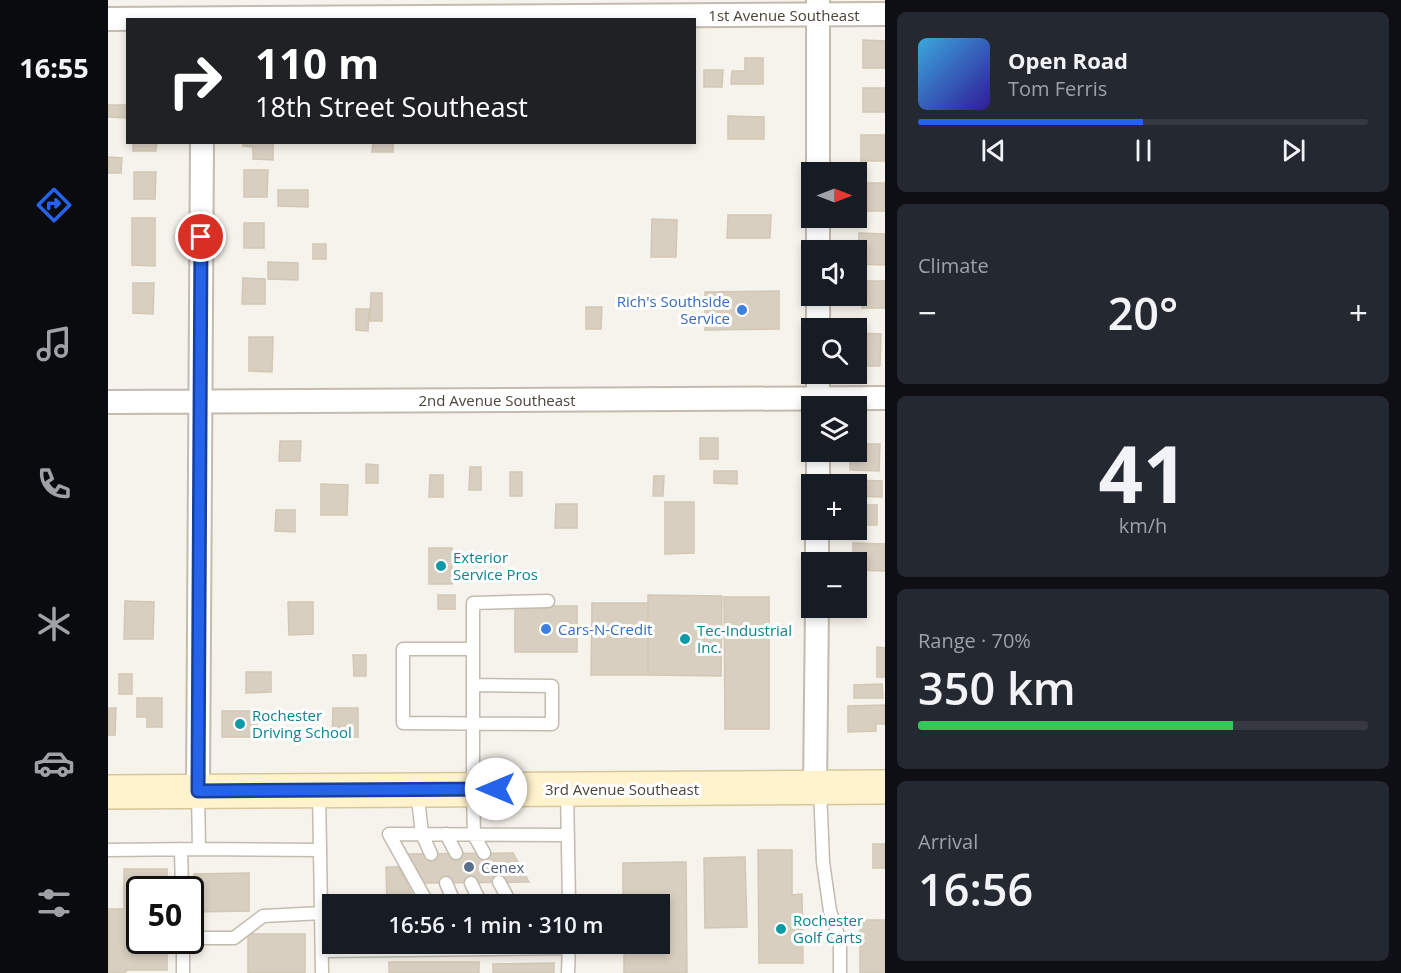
<!DOCTYPE html>
<meta charset="utf-8">
<style>
:root{--surface:#171b24;--page:#242831;--text:#f1f3f6;--muted:#9ea1a6;--line:#363941;--accent:#2563eb}
body{margin:0;font-family:"Open Sans",sans-serif;background:var(--page);color:var(--text);height:100vh;display:flex;flex-direction:column;font-size:22px;white-space:nowrap}
*{box-sizing:border-box;margin:0}
p{font-size:20px;color:var(--muted)}
.icon{flex:none;width:33px;height:33px;fill:none;stroke:currentColor;stroke-width:2;stroke-linecap:round;stroke-linejoin:round}
.map{position:relative;flex:1;overflow:hidden}
.drawer{display:flex;flex-direction:column;gap:12px;padding:12px;background:#0d0f14;width:516px}
.drawer>*{flex:none}
.top-card{position:absolute;left:18px;top:18px;width:570px;height:126px;border-radius:0px;box-shadow:0 3px 9px #0003;background:#202124;color:#fff;overflow:hidden}
.needle{width:39px;rotate:90deg}
.tools{position:absolute;left:693px;top:162px;display:grid;gap:12px}
.tools a{display:grid;place-items:center;width:66px;height:66px;border-radius:0px;background:var(--surface);box-shadow:0 3px 9px #0003;font-size:30px}
.speed{position:absolute;left:18px;top:876px;display:flex;gap:12px;font-size:30px;font-weight:700;text-align:center}
.speed>*{display:grid;place-content:center;width:78px;height:78px;border-radius:50%;background:var(--surface);box-shadow:0 3px 9px #0003;line-height:1}
.speed .limit{border:3px solid #111;border-radius:9px;background:#fff;color:#111}
.pin{position:absolute;display:grid;place-items:center;width:51px;height:51px;color:#fff;margin:-26px;border:3px solid #fff;border-radius:50%;box-shadow:0 2px 6px #0007}
.me{position:absolute;width:66px;margin:-33px;rotate:270deg;stroke-linejoin:round;filter:drop-shadow(0 0 4px #0008)}
.turn{display:flex;align-items:center;gap:21px;height:126px;padding:0 30px;font-size:27px}
.turn .icon{width:78px;height:78px;stroke-width:2.5}
.turn b{display:block;font-size:42px;line-height:51px}
.big{font-size:45px;font-weight:600;line-height:1.1}
.drawer .tile{flex:1;display:flex;flex-direction:column;justify-content:center;gap:9px;min-width:0;padding:0 21px;border-radius:9px;background:var(--page)}
.drawer .dial{align-items:center;gap:0}
.dial b{font-size:78px;line-height:1}
.song{display:flex;align-items:center;gap:18px}
.cover{width:72px;height:72px;border-radius:9px;background:linear-gradient(135deg,hsl(200 70% 55%),hsl(250 70% 35%))}
.played{height:6px;border-radius:3px;background:linear-gradient(90deg,var(--accent) 50%,var(--line) 50%)}
.keys{display:flex;justify-content:space-around;direction:ltr}
.heat{display:flex;justify-content:space-between;align-items:center;font-size:33px;direction:ltr}
.charge{height:9px;border-radius:4px;background:linear-gradient(90deg,#34c759 70%,var(--line) 0)}
.trip{position:absolute;left:214px;top:894px;width:348px;height:60px;border-radius:0px;background:var(--surface);box-shadow:0 3px 9px #0003;font-weight:600;line-height:60px;text-align:center}
main{display:flex;flex:1;min-height:0}
.tab-bar{display:flex;flex-direction:column;width:108px;justify-content:space-around;align-items:center;background:#090b0e;color:var(--muted)}
.tab-bar .icon{width:42px;height:42px}
.tab-bar .current{color:var(--accent)}
.tab-bar b{font-size:27px;color:var(--text)}
.map>svg:first-child{display:block}
.building{fill:#d8cfc1;stroke:#d3c7b4;stroke-width:1.5}
.lines{fill:none;stroke-linecap:round;stroke-linejoin:round}
.service-casing{stroke:#c2bbae;stroke-width:15}
.minor-casing{stroke:#c2bbae;stroke-width:26}
.secondary-casing{stroke:#d6c79b;stroke-width:36}
.service{stroke:#fff;stroke-width:12}
.minor{stroke:#fff;stroke-width:22}
.secondary{stroke:#fff3cd;stroke-width:33}
.route-casing{stroke:#184099;stroke-width:15}
.route{stroke:#2563eb;stroke-width:10}
.shop-dot{fill:#3f7fe0;stroke:#fff;stroke-width:2}
.culture-dot{fill:#0f9aa8;stroke:#fff;stroke-width:2}
.service-dot{fill:#5c6f8a;stroke:#fff;stroke-width:2}
.labels{text-anchor:middle;dominant-baseline:central;stroke-width:6;stroke-linejoin:round;paint-order:stroke}
.street-label{font-size:15px;fill:#4b4439;stroke:#fff}
.shop-label{font-size:15px;fill:#366cbe;stroke:#fff;text-anchor:end}
.culture-label{font-size:15px;fill:#0d838f;stroke:#fff;text-anchor:start}
.service-label{font-size:15px;fill:#4e5e75;stroke:#fff;text-anchor:start}
</style>
<main>
<nav class="tab-bar">
<b>16:55</b>
<svg class="icon current" aria-label="directions" viewBox="0 0 24 24"><path d="M12 3l9 9-9 9-9-9zM9 14v-3h6M13 9l2 2-2 2"/></svg>
<svg class="icon" aria-label="music" viewBox="0 0 24 24"><path d="M9 18V5l10-2v13"/><circle cx="6" cy="18" r="3"/><circle cx="16" cy="16" r="3"/></svg>
<svg class="icon" aria-label="phone" viewBox="0 0 24 24"><path d="M5 4h4l2 5-3 2q2 4 5 5l2-3 5 2v4C11 20 4 13 5 4z"/></svg>
<svg class="icon" aria-label="climate" viewBox="0 0 24 24"><path d="M12 3v18M4 7l16 10M4 17L20 7"/></svg>
<svg class="icon" aria-label="car" viewBox="0 0 24 24"><path d="M5 17H2v-5l4-1 3-4h7l3 4 3 1v5h-3M9 17h6M6 11h13"/><circle cx="7" cy="17" r="2"/><circle cx="17" cy="17" r="2"/></svg>
<svg class="icon" aria-label="filters" viewBox="0 0 24 24"><path d="M4 7h16M4 17h16"/><circle cx="9" cy="7" r="2"/><circle cx="15" cy="17" r="2"/></svg>
</nav>
<div class="map">
<svg width="777" height="973" viewBox="0 0 777 973">
<rect width="100%" height="100%" fill="#f6f3ec"/>
<path class="building" d="M755,40L777,41V68H755Z
M637,58H655V84H623L624,71H637Z
M596,70H615L614,87H596Z
M755,88H777V112H755Z
M0,105H20V118L0,117Z
M620,116L656,117V139H620Z
M753,135H777V161H753Z
M25,142H49L48,151H25Z
M135,142H165V160L145,159V147L135,146Z
M265,142H285V152H264Z
M0,157L14,158L13,173H0Z
M136,170H160L159,197H136Z
M26,172H48L47,199H26Z
M752,183H777V211H752Z
M170,190H200V207L170,206Z
M620,215H663L662,238H619Z
M24,218H47V266L24,265Z
M544,219L569,220L568,257H543Z
M136,223H156V248H136Z
M751,233L777,234V265L750,264Z
M205,244H218V259H205Z
M160,262L190,263V280L160,279Z
M135,278L157,279V304H134Z
M754,281H777V308H754Z
M25,283H46L45,314L25,313Z
M671,291V329L597,330V292Z
M263,293H274V321H262Z
M478,307H494L493,329H478Z
M248,309H261L260,331L248,330Z
M749,333L773,334L772,366H749Z
M141,337H165L164,372L141,371Z
M592,438H610V459H592Z
M172,441H193L192,461H171Z
M748,444H772L771,471L742,470V452H748Z
M258,464L270,465V483H258Z
M362,467H373V490H361Z
M606,471H629V484L606,483Z
M402,472H414V496H402Z
M322,475H335V497H321Z
M546,476H556L555,496H545Z
M744,480L774,481V497L748,496V484H744Z
M213,484L240,485L239,515H213Z
M557,502H586V553L557,554Z
M448,504H469V528H447Z
M748,505H769V525H748Z
M168,510H187V532L167,531Z
M745,543L777,544V571L748,570V562H745Z
M321,548H344V584H321Z
M330,595H347V609H330Z
M540,595L614,596L613,676L540,675Z
M616,597H661V729H617Z
M17,601L46,602L45,639H16Z
M180,602H205V634L181,635Z
M484,603H540V675H483Z
M407,606H469V652H407Z
M769,647L777,648V677H769Z
M245,655H258V676H246Z
M138,672H163V692L138,693Z
M11,674H24V694H11Z
M774,684L775,698H746V685Z
M29,698H54V727H39V717H29Z
M777,705V724H768V731L740,732V706Z
M0,708H8L7,735H0Z
M225,708H250V737H224Z
M114,711H149V737H114Z
M765,844H777V868H765Z
M650,850H684V895L694,894L695,963H651Z
M405,853L421,882L314,883L298,854Z
M637,857L639,927L597,928L596,858Z
M578,862L579,973H516V944H552V904H515V863Z
M278,867H291L309,904H279Z
M16,869H59V890H32V940H59V970H18V973H0V909H16Z
M141,873V911L87,912L86,874Z
M752,920H777V973H752Z
M140,934H197V973H140Z
M281,962H371V973H281Z
M446,963V973H385V964Z"/>
<g class="lines">
<g class="service-casing">
<path id="service" d="M364,649H295V723L444,724V686L365,685
M712,789L715,862L722,911L732,941V973
M309,790L314,834L323,854
M459,790L461,904
M211,791L212,850
M338,834L348,853
M73,849L74,890
M91,849L212,850L214,973
M0,850L91,849L90,792
M376,853L366,835L365,789V603L440,601
M391,882L403,904
M338,883L347,904
M363,883L373,904
M320,904L281,834L460,835
M82,938H126L155,916L214,913
M75,940V973
M214,951L461,948
M460,973L461,944"/>
</g>
<g class="minor-casing">
<path id="minor" d="M710,1V172
M0,19L777,14
M710,218V250
M710,296V328
M0,402L777,398
M710,406V374
M710,484V452
M709,562V530
M707,788L709,608
M90,791L94,142"/>
</g>
<g class="secondary-casing">
<path id="secondary" d="M0,792L777,787"/>
</g>
<use href="#service" class="service"/>
<use href="#minor" class="minor"/>
<use href="#secondary" class="secondary"/>
</g>
<g class="lines">
<g class="route-casing">
<path id="route" d="M93,237L90,791L388,789"/>
</g>
<use href="#route" class="route"/>
</g>
<g class="shop-dot">
<circle cx="634" cy="310" r="6"/>
<circle cx="438" cy="629" r="6"/>
</g>
<g class="culture-dot">
<circle cx="333" cy="566" r="6"/>
<circle cx="577" cy="639" r="6"/>
<circle cx="132" cy="724" r="6"/>
<circle cx="673" cy="929" r="6"/>
</g>
<circle class="service-dot" cx="361" cy="867" r="6"/>
<g class="labels">
<g class="street-label">
<text x="676" y="15">1st Avenue Southeast</text>
<text x="389" y="400">2nd Avenue Southeast</text>
<text x="514" y="789">3rd Avenue Southeast</text>
</g>
<g class="shop-label">
<text x="622" y="301">Rich's Southside<tspan x="622" dy="17">Service</tspan></text>
<text x="450" y="629" text-anchor="start">Cars-N-Credit</text>
</g>
<g class="culture-label">
<text x="345" y="557">Exterior<tspan x="345" dy="17">Service Pros</tspan></text>
<text x="589" y="630">Tec-Industrial<tspan x="589" dy="17">Inc.</tspan></text>
<text x="144" y="715">Rochester<tspan x="144" dy="17">Driving School</tspan></text>
<text x="685" y="920">Rochester<tspan x="685" dy="17">Golf Carts</tspan></text>
</g>
<g class="service-label">
<text x="373" y="867">Cenex</text>
</g>
</g>
</svg>
<div class="tools">
<a><svg class="needle" viewBox="-14 -14 28 28"><path d="M0-13l5 13h-10z" fill="#e53935"/><path d="M0 13l5-13h-10z" fill="#9ea1a6"/></svg></a>
<a><svg class="icon" aria-label="sound" viewBox="0 0 24 24"><path d="M4 9h4l5-4v14l-5-4H4zM17 9q2 3 0 6"/></svg></a>
<a><svg class="icon" aria-label="search" viewBox="0 0 24 24"><circle cx="10" cy="10" r="6"/><path d="M15 15l6 6"/></svg></a>
<a><svg class="icon" aria-label="layers" viewBox="0 0 24 24"><path d="M12 4l9 5-9 5-9-5zM3 14l9 5 9-5"/></svg></a>
<a>+</a>
<a>−</a>
</div>
<div class="speed"><div class="limit">50</div></div>
<div class="pin" style="left:93px;top:237px;background:#d93025"><svg class="icon" aria-label="arrive" viewBox="0 0 24 24"><path d="M6 21V4h12l-3 4 3 4H6"/></svg></div>
<svg class="me" style="left:388px;top:789px" viewBox="-20 -20 40 40"><circle r="19" fill="#fff"/><path d="M0-13L10 11 0 6-10 11z" fill="#2563eb"/></svg>
<div class="trip">16:56 · 1 min · 310 m</div>
<div class="top-card">
<div class="turn"><svg class="icon" aria-label="right" viewBox="0 0 24 24"><path d="M7 20v-9h11M14 6l5 5-5 5"/></svg><div><b>110 m</b>18th Street Southeast</div></div>
</div>
</div>
<section class="drawer">
<div class="tile">
<div class="song"><i class="cover"></i><div><b>Open Road</b><p>Tom Ferris</p></div></div>
<div class="played"></div>
<div class="keys"><svg class="icon" aria-label="previous" viewBox="0 0 24 24"><path d="M18 5L8 12l10 7zM5 5v14"/></svg><svg class="icon" aria-label="pause" viewBox="0 0 24 24"><path d="M8 5v14M16 5v14"/></svg><svg class="icon" aria-label="next" viewBox="0 0 24 24"><path d="M6 5l10 7-10 7zM19 5v14"/></svg></div>
</div>
<div class="tile"><p>Climate</p>
<div class="heat"><a>−</a><b class="big">20°</b><a>+</a></div>
</div>
<div class="tile dial"><b>41</b><p>km/h</p></div>
<div class="tile"><p>Range · 70%</p><b class="big">350 km</b><div class="charge"></div></div>
<div class="tile"><p>Arrival</p><b class="big">16:56</b></div>
</section>
</main>
